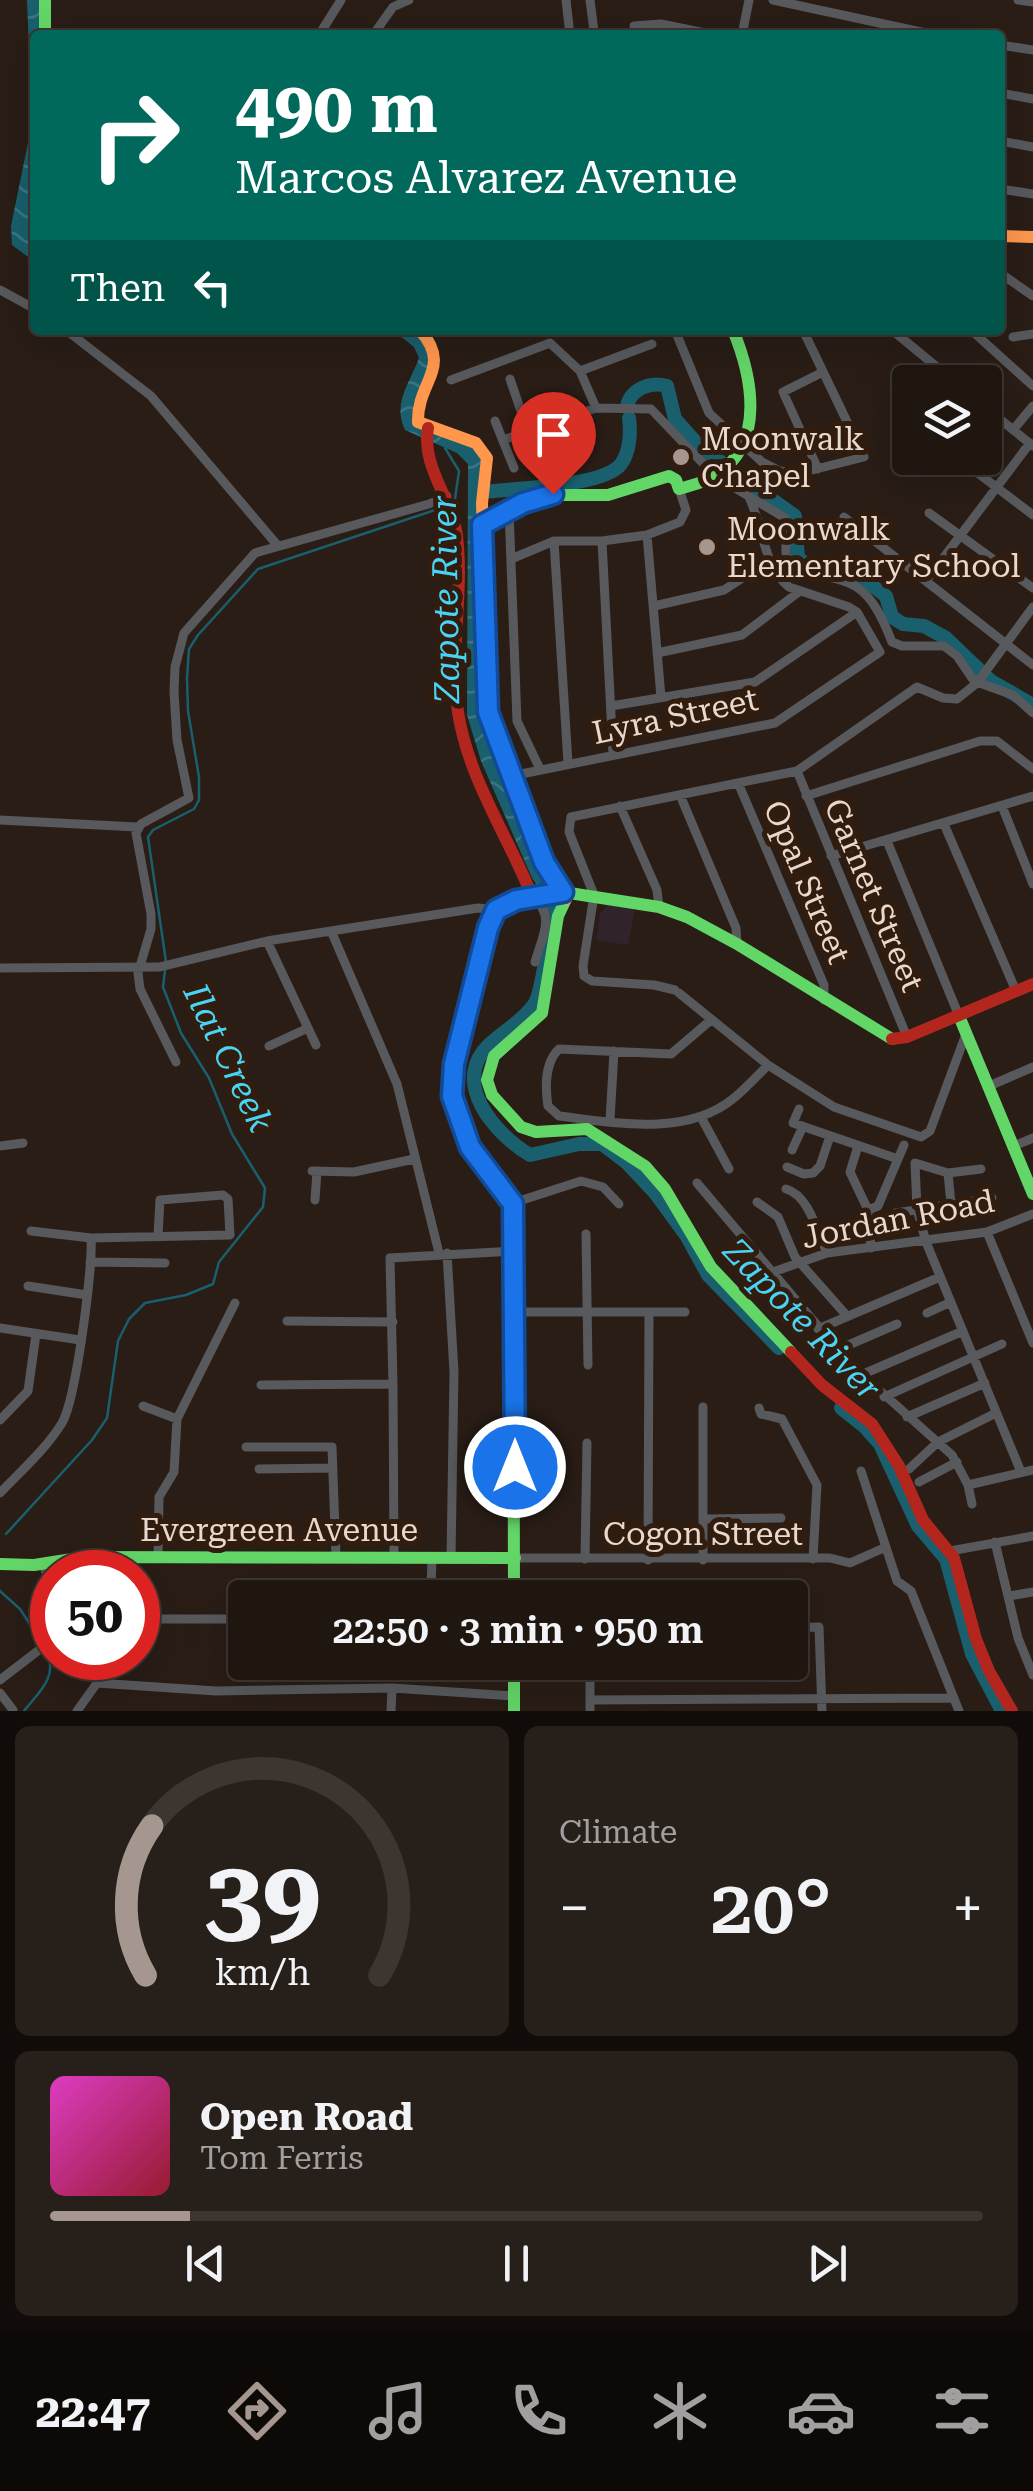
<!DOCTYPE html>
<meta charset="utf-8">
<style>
:root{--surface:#1f1610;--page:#271f19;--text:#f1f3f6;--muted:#a19f9f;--line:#3c3530;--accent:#a5978f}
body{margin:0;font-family:"Roboto Serif",serif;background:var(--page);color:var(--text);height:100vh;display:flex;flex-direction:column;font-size:38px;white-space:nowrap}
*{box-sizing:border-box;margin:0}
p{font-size:32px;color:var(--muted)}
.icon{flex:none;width:55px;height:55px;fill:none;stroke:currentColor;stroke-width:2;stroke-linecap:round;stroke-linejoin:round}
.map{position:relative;height:1711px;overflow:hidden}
.drawer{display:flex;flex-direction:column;gap:15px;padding:15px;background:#110c09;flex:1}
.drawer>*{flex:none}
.top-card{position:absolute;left:30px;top:30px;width:975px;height:305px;border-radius:10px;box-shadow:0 10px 40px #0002,0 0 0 2px var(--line);background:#00695c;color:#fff;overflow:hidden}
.buttons{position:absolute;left:892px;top:365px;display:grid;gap:20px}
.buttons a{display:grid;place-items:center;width:110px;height:110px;border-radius:10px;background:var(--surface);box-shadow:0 10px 40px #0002,0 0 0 2px var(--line);font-size:50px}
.speed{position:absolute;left:30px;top:1550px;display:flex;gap:20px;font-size:50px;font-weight:700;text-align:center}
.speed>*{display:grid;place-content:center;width:130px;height:130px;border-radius:50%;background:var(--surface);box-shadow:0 10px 40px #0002,0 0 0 2px var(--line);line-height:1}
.speed .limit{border:15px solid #d22;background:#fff;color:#111}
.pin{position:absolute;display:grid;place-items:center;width:85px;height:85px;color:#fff;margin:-102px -42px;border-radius:50% 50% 50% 0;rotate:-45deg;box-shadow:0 0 10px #0007}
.pin .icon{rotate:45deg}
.me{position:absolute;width:110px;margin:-55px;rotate:0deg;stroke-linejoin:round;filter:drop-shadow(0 0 8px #0008)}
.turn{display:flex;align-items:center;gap:35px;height:210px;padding:0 40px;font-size:45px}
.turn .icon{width:130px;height:130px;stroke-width:2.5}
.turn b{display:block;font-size:70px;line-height:85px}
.then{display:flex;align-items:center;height:95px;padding:0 40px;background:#0003;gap:20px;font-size:38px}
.big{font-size:75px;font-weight:600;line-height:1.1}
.drawer .card{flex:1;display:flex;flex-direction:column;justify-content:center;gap:15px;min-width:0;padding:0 35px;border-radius:15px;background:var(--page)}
.drawer .dial{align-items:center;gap:0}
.dial svg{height:260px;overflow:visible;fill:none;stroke:var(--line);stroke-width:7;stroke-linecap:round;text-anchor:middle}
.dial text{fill:var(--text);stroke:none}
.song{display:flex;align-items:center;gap:30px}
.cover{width:120px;height:120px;border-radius:15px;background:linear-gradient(135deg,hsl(310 70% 55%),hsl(350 70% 35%))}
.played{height:10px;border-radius:5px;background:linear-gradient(90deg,var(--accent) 15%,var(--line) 15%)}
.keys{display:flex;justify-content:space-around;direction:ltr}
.heat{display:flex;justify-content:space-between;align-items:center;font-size:55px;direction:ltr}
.drawer .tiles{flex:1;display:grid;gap:15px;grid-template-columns:1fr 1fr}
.card:last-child{grid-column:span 2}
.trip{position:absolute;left:228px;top:1580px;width:580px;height:100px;border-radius:10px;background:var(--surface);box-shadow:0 10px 40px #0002,0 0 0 2px var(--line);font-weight:600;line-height:100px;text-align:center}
.tabs{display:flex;height:160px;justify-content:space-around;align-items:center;background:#0c0906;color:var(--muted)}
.tabs .icon{width:70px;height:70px}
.tabs .on{color:var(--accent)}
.tabs b{font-size:45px;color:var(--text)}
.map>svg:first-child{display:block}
.commercial{fill:#30232c}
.water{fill:url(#water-waves)}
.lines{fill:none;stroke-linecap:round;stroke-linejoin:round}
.stream{stroke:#195f6d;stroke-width:2.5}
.river{stroke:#195f6d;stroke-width:14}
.street{stroke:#57595d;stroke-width:9}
.fast{stroke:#63d668;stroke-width:12}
.slow{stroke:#ff974d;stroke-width:12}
.jam{stroke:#b3261e;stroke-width:12}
.route-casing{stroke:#114b97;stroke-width:25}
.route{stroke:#1a73e8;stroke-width:18}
.poi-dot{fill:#a5978f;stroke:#311c0e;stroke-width:4}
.labels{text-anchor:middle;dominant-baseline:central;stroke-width:10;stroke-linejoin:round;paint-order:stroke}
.poi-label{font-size:32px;fill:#e8d9d0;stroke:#311c0e;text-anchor:start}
.street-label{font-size:32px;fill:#e8d9d0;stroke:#311c0e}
.water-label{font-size:35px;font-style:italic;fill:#49d4f6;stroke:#311c0e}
</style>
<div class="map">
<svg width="1033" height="1711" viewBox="0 0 1033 1711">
<defs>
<pattern id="water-waves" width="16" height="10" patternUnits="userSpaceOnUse" patternTransform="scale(2.5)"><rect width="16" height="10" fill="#195f6d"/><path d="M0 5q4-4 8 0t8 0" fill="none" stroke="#3a7581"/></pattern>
</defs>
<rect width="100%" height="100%" fill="#291d16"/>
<path class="commercial" d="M607,905L635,909L628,945L596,940L600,914Z"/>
<path class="water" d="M27,0H43L42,35H35V185L29,213L35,262L12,245L11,226L32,123Z
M393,330H412C445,360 427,382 416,419L469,443L484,454L482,705L552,886L539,888L532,878L481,761L467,715L468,464L457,453L405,430C392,403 410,383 419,358L414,347Z"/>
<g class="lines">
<path class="stream" d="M445,448L459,471L455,499
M166,962L148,837L153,830L194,809L199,800V777L188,711L187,678L189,649L198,635L258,569L444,507
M6,1534L92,1440L107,1418L118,1341L129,1319L145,1303L186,1295L213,1284L219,1262L263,1207L265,1188L232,1134L209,1078L181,1033L163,987L165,970
M0,1591L20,1609L39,1638
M24,1711C39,1692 58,1677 47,1652"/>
<path class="river" d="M627,406C631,389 650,381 667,386L675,419L700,447L795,516L798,558L813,569L862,578L886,596L892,617L903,624L924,626L946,638L991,681L1033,705
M475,493C506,488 603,488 621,464C630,452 631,432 629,418
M545,883C550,892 553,902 552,912C552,926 541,993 535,1003C524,1020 504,1031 490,1044C449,1082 495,1134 530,1155L579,1144H602L627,1163L656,1194L686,1235L708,1275L779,1348
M841,1408L865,1427L880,1444L918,1526L946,1559L972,1654L1002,1711"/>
<path class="street" d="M566,0L570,35
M773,0L935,35
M1018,0L1033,2
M634,26L661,24L715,35
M263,35H269
M319,35L341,0
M373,35L393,7L409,0
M571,35L594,31L590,0
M742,35L749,0
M1000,45L1033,50
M1000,93L1033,99
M1000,141L1033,147
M1000,189L1033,194
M1000,273L1033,296
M0,290L35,309
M66,330L151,396L278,546
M675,330L709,413L762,462L780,471L800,473L864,457L803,330
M892,330L955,382
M971,330L1033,386
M1013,337L1033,334
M580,371L652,344
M510,379L541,470
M451,380L550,343L580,371L596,408L651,409L715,476L785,518C791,539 778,556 795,573C855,578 869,584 892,642L902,646H944L957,656L974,681L1013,695L1033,713
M985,407L1033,446
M495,421L514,468
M1013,430L1033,406
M503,440L596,408
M958,458L1033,515
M818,469L783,392L823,372
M509,510L517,721L540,769
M929,513L1033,588
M844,517L1033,665
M647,535L661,697
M554,541L568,763
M602,541L613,754
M511,559L554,541H602L647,535L680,522L686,510L679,489
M926,581L1030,443
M654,606L724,590L770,560
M657,653L742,635L800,591
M611,706L755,682L857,612
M797,771L907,1037
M521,774L775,723L880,652L857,612L849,607L789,587C763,566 763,526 749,497
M739,785L824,985V1000
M680,795L736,928L737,944
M806,796L980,741H997L1033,769
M620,806L657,890L659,907
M1002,806L1033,884
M0,820L137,827
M944,824L1016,991
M887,841L959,1016
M831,856L1033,796
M533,897C556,916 542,937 535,962
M332,933L397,1084L439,1253
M267,941L316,1045
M0,968L159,967L267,941L478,908L496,910
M675,990L654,985L592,981L584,976L583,966L594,895L569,832L571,817L797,771L917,687L943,698L957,699L977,683L1033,607
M679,993L768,1065L834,1107L921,1137L930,1131L966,1034
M711,1020L671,1054L559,1049C545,1062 545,1087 548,1106L559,1116C615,1123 687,1137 734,1098C746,1088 757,1076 768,1065
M269,1046L308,1028
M176,1062L140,989L138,973L151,929V914L136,833L141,824L189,798L177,740L174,692L175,667L184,633L255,553L429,504L447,496
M989,1086L1033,1067
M799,1109L793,1123L898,1159
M701,1117L729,1169
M610,1120L614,1051
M0,1146L23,1143
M858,1146L850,1172L868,1210L871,1248
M1014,1146L1033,1138
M792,1150L803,1126
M787,1167L804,1174L813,1173L820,1166L830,1136
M312,1171L354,1172L414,1159
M948,1173L981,1169
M697,1183L850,1364L952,1455L968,1485L972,1504
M786,1189C809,1195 818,1234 827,1253
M315,1200L317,1171
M757,1202L778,1217L795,1257L847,1316
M513,1203L581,1181L603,1187L619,1204
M951,1204L948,1173L915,1163L917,1209L926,1242L1021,1472
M868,1210L878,1206L904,1145
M896,1213L992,1198
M987,1232L1033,1343
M586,1234L588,1365
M91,1238L230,1235L228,1199L223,1195L160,1200L158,1236
M447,1253L454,1372L451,1558
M90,1262L165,1263
M773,1272L827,1253L987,1232L1033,1214
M28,1286L87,1295
M515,1312H685
M927,1313L951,1302
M287,1321L393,1322
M0,1328L80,1340
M818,1329L940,1277
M837,1350L897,1324
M861,1375L963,1331
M393,1384L394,1557
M261,1385L393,1384L390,1258L515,1251
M884,1397L1002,1344
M143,1406L177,1419
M703,1407V1560
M759,1408L761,1414L782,1419L817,1485L813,1559
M907,1417L985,1383
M0,1420L28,1391L36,1334
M246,1447H332L336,1557
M259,1469L333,1468
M909,1469L938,1442L996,1413
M861,1471L897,1581L911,1591L959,1711
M919,1482L957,1462
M968,1485L1033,1470
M0,1493C21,1471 46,1449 62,1423C76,1399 93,1268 91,1238L31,1231
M703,1519L781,1518
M995,1542L1018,1638L1033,1675
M950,1551L1033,1536
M158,1558L159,1497L174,1472L177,1419L235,1303
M515,1558H830L850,1563L886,1547
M585,1559L587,1443
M648,1560L649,1312
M43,1563L52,1592
M1009,1596L1033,1592
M426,1598L431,1587L432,1558
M138,1619H245
M790,1628L819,1627L822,1711
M0,1680L52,1640
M97,1683L216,1691L392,1688L514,1696
M0,1693L13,1710
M590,1700L953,1698
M77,1711L97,1683L90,1658
M391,1711L392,1688
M590,1711V1662"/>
<path class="fast" d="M45,0V35
M35,195V231
M482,525L546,495H608L669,476L676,480L679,489C691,485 705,483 716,475C766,443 752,376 733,330
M566,899L558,916L542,1013L494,1056L487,1080L492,1095L521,1127L536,1132L587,1129L645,1166L665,1189L711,1267L791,1352
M959,1016L1033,1194
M0,1564L34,1565L85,1557L515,1558
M514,1598L513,1203L470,1147L455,1111L451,1080L488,929L496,910L516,900L563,892L659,907L687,917L737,944L892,1039
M514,1662V1711"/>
<path class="slow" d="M1000,236L1033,237
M420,330C453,368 417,381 418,422L476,443L487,458L482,503L488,712L544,862L566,899"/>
<path class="jam" d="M428,428C421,467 452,498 457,536C464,595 449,654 458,712C468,778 508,836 532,896
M892,1039L907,1037L1033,984
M791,1352L822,1385L872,1424L899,1466L923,1520L954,1558L976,1639L989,1671L1012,1711"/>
</g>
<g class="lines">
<g class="route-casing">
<path id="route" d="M515,1467L513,1204L470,1147L452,1096L454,1064L488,928L496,910L516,900L563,892L544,862L488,712L482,525L523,503L553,494"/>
</g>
<use href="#route" class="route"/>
</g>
<g class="poi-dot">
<circle cx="681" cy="457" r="10"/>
<circle cx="707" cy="547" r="10"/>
</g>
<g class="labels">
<g class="poi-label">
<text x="701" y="439">Moonwalk<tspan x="701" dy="37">Chapel</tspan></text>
<text x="727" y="529">Moonwalk<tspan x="727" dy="37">Elementary School</tspan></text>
</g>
<g class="street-label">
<text transform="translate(675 716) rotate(-12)">Lyra Street</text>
<text transform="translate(807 882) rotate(67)">Opal Street</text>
<text transform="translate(874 895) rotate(67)">Garnet Street</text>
<text transform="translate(898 1219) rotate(-11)">Jordan Road</text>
<text x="279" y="1530">Evergreen Avenue</text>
<text x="703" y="1534">Cogon Street</text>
</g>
<g class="water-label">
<text transform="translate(446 599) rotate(-91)">Zapote River</text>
<text transform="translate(228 1058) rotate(64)">Ilat Creek</text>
<text transform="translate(802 1320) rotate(46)">Zapote River</text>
</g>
</g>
</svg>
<div class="buttons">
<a><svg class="icon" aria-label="layers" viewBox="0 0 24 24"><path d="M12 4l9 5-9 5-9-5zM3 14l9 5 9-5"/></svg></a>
</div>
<div class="speed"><div class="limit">50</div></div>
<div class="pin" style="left:553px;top:494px;background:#d93025"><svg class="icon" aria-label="arrive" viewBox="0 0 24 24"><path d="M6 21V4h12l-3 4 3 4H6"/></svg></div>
<svg class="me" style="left:515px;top:1467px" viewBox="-20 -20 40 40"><circle r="17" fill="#1a73e8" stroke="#fff" stroke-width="3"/><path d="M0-11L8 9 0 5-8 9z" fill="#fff"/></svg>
<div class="trip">22:50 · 3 min · 950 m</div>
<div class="top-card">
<div class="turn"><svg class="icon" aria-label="right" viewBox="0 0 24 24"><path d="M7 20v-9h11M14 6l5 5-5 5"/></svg><div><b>490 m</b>Marcos Alvarez Avenue</div></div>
<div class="then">Then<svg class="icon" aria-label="left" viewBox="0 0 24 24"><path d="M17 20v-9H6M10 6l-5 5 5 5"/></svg></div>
</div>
</div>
<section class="drawer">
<div class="tiles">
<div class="card dial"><svg viewBox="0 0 100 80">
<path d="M14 69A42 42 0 1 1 86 69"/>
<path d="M14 69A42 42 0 0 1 16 23" stroke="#a5978f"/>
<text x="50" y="56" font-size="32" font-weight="700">39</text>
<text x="50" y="72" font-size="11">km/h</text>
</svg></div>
<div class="card"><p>Climate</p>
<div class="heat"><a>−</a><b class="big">20°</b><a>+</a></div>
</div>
<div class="card">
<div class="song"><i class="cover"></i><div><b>Open Road</b><p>Tom Ferris</p></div></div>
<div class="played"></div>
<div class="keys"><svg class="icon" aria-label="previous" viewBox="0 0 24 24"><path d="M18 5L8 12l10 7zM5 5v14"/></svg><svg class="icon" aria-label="pause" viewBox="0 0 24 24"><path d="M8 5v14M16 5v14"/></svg><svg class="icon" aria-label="next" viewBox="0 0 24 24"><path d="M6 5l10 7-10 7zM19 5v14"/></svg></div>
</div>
</div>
</section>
<nav class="tabs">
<b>22:47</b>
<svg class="icon on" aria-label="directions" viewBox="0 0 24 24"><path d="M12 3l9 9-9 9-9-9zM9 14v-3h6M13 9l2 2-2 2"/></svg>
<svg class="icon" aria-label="music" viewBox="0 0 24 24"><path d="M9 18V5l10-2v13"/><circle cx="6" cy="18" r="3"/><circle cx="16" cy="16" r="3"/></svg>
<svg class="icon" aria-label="phone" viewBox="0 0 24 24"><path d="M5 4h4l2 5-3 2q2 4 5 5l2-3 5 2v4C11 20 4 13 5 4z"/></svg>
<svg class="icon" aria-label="climate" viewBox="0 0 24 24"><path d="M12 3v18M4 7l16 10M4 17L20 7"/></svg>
<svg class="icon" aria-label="car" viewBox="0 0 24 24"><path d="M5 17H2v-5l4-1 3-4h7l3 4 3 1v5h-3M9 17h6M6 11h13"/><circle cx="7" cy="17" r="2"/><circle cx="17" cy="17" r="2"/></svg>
<svg class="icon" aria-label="filters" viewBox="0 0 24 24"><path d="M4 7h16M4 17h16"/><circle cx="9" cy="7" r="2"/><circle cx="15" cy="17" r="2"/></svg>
</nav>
